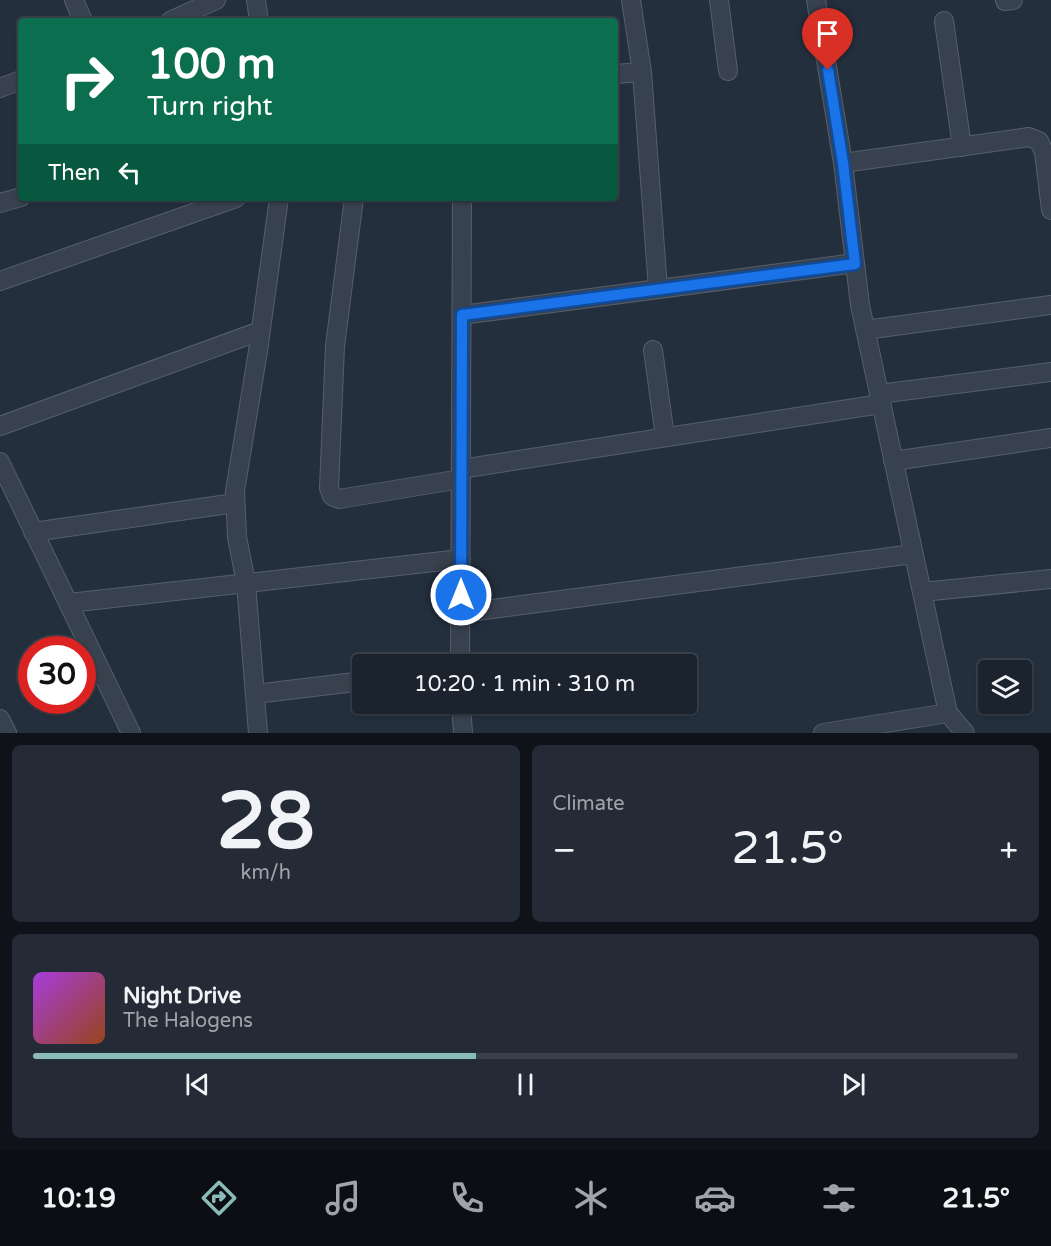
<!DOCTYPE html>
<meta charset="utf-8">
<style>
:root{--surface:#1b232e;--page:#242b36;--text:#f1f3f6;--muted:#a0a4aa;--line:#39404a;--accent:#8bbbb9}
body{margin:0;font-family:"Varela Round",sans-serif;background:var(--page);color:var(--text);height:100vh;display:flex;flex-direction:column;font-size:22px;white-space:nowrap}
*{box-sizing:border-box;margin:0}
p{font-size:20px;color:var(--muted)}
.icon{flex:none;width:33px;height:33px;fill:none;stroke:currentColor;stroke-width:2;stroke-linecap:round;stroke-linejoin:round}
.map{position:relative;height:733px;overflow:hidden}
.panel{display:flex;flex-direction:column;gap:12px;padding:12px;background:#0f1319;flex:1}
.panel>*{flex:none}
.guide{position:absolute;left:18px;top:18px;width:600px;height:183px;border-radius:6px;box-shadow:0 2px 4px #0004,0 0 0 2px var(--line);background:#0b6e4f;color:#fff;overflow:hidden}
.controls{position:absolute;left:978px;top:660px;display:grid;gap:12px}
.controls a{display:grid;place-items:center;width:54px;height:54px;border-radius:6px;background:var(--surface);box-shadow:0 2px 4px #0004,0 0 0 2px var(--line);font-size:30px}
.speed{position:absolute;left:18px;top:636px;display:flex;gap:12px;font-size:30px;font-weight:700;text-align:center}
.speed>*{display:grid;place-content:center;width:78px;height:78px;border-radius:50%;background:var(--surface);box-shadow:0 2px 4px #0004,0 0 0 2px var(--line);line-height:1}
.speed .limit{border:9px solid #d22;background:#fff;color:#111}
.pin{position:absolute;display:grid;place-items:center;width:51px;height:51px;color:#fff;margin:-62px -26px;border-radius:50% 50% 50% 0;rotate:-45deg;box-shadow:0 0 6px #0007}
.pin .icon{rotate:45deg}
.me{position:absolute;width:66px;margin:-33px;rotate:0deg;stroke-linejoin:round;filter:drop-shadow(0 0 4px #0008)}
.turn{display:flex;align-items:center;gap:21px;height:126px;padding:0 30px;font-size:27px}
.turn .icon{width:78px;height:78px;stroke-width:2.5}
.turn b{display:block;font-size:42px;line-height:51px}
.then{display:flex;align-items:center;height:57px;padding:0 30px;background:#0003;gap:12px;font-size:22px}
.big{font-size:45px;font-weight:600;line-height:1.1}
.panel .card{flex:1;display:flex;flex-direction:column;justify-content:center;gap:9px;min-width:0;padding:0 21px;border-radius:9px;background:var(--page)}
.panel .dial{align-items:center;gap:0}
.dial b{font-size:78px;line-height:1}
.song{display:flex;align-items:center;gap:18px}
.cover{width:72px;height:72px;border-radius:9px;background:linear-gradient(135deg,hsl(280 70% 55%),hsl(20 70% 35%))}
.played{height:6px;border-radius:3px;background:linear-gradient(90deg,var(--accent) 45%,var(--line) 45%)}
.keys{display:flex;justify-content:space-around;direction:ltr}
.heat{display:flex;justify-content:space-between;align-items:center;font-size:33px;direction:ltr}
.panel .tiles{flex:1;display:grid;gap:12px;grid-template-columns:1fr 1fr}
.card:last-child{grid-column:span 2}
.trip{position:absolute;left:352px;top:654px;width:345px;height:60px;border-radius:6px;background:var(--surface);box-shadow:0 2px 4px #0004,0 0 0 2px var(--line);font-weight:600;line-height:60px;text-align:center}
.dock{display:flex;height:96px;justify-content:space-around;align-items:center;background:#0b0e12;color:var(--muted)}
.dock .icon{width:42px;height:42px}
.dock .current{color:var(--accent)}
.dock b{font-size:27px;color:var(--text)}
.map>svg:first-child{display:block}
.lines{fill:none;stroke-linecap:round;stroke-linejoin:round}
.minor-casing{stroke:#565f6c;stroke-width:20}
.minor{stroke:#38414e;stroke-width:18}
.route-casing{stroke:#114b97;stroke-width:15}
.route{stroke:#1a73e8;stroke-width:10}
</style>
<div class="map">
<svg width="1051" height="733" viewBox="0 0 1051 733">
<rect width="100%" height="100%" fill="#242f3e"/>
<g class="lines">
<g class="minor-casing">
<path id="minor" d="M74,0L83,21
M256,0L259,21
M631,0L642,72L658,289
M719,0L728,71
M816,0L843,163L860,305L948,713L965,733
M1005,1L1013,0
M170,21L216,0
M944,21L962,147
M615,74L642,72
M0,88L21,80
M843,163L1029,137L1039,141L1044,152L1051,210
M354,198L335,346L329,488L332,496L339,499L461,479
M0,203L21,197
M0,281L236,198
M462,315L855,263
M865,330L1051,305
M653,350L665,437
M879,394L1051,372
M0,426L260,331
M893,461L1051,438
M0,462L131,733
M461,469L881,404
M33,532L235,503
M922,592L1051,579
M69,603L461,559
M461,613L913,554
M460,664L462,198
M255,694L363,681
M461,704L463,733
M0,719L7,733
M258,733L246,583L237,537L235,491L258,351L279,198
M823,733L948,713"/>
</g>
<use href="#minor" class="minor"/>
</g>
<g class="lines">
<g class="route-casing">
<path id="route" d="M461,595L462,315L855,264L843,163L828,70"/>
</g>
<use href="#route" class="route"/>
</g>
</svg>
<div class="controls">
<a><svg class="icon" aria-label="layers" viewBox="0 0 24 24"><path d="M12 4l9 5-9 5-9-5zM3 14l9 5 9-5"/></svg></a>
</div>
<div class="speed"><div class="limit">30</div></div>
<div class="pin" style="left:828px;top:70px;background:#d93025"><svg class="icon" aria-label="arrive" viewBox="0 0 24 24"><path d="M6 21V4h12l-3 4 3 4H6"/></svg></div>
<svg class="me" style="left:461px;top:595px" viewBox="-20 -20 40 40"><circle r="17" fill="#1a73e8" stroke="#fff" stroke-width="3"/><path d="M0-11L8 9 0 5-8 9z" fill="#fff"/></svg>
<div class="trip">10:20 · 1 min · 310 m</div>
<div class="guide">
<div class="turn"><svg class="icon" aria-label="right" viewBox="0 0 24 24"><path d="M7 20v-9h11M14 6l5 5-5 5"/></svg><div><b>100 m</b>Turn right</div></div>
<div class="then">Then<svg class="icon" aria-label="left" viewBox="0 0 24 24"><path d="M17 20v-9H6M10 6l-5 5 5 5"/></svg></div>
</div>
</div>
<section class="panel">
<div class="tiles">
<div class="card dial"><b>28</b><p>km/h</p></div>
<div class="card"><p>Climate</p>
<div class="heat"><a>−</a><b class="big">21.5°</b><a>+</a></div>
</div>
<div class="card">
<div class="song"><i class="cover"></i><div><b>Night Drive</b><p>The Halogens</p></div></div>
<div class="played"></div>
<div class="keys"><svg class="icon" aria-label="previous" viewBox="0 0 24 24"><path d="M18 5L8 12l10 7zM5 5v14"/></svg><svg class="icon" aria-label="pause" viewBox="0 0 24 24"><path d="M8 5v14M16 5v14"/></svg><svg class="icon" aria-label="next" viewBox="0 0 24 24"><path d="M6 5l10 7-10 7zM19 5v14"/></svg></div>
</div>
</div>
</section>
<nav class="dock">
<b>10:19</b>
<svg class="icon current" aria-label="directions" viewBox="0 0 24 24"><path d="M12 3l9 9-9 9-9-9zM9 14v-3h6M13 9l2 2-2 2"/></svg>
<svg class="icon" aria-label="music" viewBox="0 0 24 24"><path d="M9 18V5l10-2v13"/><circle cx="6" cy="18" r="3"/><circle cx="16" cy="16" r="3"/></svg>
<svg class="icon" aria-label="phone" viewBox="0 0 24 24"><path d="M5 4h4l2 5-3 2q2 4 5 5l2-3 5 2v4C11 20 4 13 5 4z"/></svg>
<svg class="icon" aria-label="climate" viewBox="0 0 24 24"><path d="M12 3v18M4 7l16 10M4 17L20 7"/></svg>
<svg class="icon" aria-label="car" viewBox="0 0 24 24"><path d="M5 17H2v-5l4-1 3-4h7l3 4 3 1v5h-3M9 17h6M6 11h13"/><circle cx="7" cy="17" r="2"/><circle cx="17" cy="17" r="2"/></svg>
<svg class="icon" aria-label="filters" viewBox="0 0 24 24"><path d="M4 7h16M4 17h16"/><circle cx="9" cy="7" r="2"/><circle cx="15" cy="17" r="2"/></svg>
<b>21.5°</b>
</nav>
